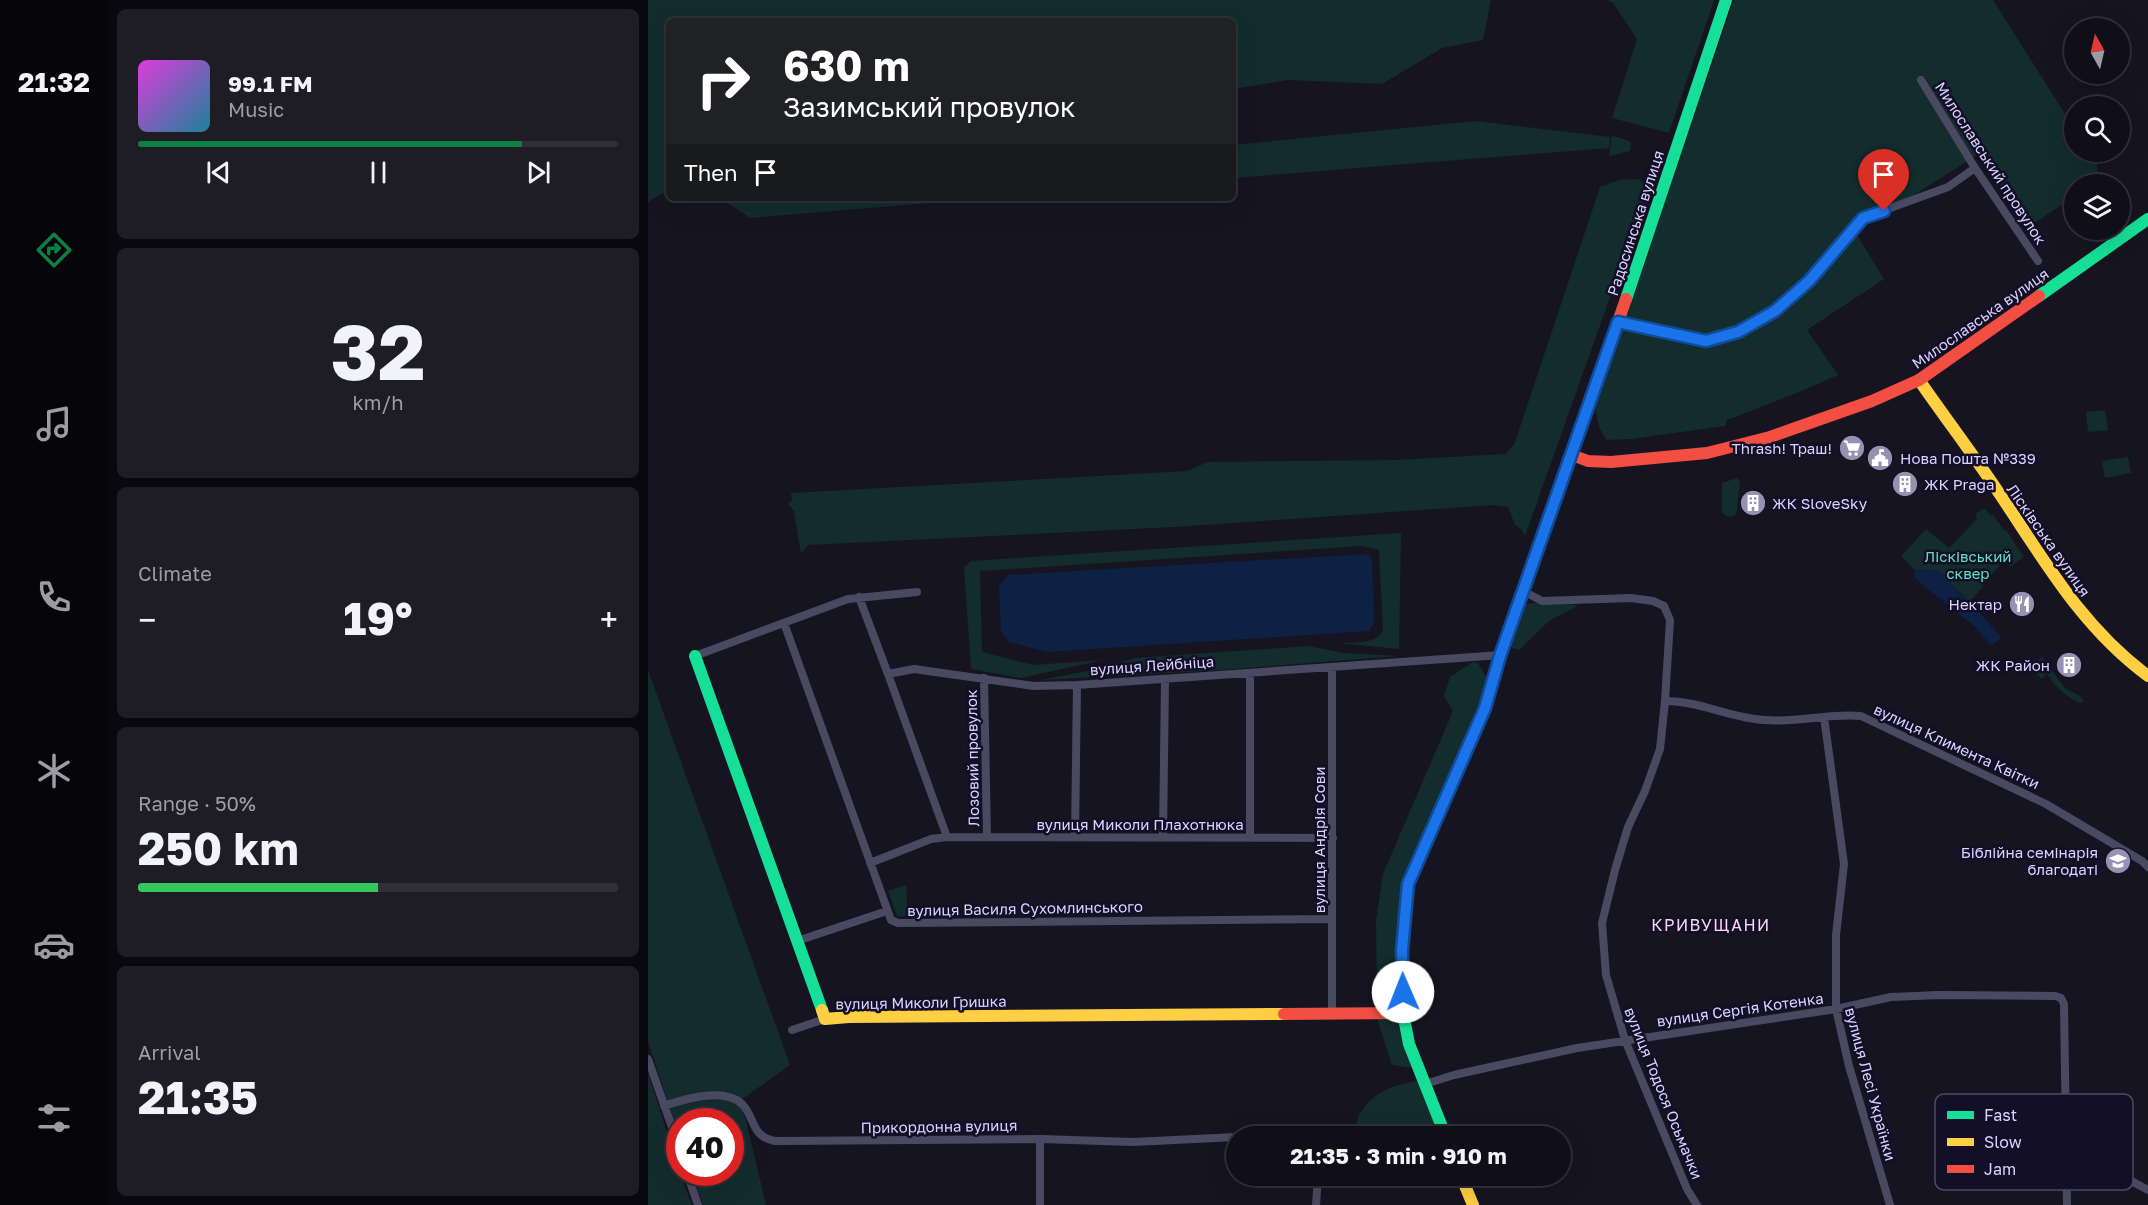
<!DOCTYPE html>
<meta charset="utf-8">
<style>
:root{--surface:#100f19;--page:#1e1d26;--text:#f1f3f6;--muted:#9c9ca2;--line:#302f38;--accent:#0b8043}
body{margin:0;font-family:"Golos Text",sans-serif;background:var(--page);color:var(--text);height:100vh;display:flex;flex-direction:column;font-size:22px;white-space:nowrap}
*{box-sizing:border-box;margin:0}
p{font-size:20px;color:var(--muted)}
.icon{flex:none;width:33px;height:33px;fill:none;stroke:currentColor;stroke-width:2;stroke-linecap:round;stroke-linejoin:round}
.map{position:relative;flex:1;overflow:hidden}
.details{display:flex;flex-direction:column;gap:9px;padding:9px;background:#09080e;width:540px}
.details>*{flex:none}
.guide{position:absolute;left:18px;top:18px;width:570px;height:183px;border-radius:9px;box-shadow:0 6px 24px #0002,0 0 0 2px var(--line);background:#202124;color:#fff;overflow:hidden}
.needle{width:39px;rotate:352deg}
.buttons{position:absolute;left:1416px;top:18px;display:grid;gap:12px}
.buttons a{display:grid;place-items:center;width:66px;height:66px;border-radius:50%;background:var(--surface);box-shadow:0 6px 24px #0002,0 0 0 2px var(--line);font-size:30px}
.speed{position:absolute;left:18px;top:1108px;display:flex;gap:12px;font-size:30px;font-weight:700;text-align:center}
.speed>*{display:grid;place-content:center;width:78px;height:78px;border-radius:50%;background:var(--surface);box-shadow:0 6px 24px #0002,0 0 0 2px var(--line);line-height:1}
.speed .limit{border:9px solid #d22;background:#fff;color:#111}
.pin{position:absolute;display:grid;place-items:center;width:51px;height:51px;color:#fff;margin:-62px -26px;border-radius:50% 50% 50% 0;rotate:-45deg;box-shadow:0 0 6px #0007}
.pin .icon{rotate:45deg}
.me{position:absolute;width:66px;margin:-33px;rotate:359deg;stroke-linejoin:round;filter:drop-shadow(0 0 4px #0008)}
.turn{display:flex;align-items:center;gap:21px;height:126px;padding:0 18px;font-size:27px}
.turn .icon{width:78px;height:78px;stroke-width:2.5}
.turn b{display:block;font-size:42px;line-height:51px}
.then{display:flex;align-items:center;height:57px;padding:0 18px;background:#0003;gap:12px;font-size:22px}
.big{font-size:45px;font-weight:700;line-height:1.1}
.details .widget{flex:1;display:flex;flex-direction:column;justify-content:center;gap:9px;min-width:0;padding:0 21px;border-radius:9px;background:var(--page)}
.details .dial{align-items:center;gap:0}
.dial b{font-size:78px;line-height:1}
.song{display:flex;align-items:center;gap:18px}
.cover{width:72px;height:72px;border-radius:9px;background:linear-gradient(135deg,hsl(300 70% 55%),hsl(190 70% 35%))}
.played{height:6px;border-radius:3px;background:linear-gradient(90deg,var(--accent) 80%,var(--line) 80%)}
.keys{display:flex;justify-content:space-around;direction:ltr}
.heat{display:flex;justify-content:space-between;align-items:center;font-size:33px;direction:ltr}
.charge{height:9px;border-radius:4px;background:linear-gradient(90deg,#34c759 50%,var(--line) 0)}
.trip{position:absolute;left:578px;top:1126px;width:345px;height:60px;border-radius:30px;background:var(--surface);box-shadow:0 6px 24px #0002,0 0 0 2px var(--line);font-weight:700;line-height:60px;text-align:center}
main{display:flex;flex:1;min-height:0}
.dock{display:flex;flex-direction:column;width:108px;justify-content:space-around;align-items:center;background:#06060a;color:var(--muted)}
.dock .icon{width:42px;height:42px}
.dock .selected{color:var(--accent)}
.dock b{font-size:27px;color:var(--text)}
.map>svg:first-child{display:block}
.green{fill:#132c2d}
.water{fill:#0d2144}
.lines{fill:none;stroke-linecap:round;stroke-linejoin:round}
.street{stroke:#4a4962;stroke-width:8}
.fast{stroke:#16e098;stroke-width:12}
.slow{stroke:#ffcf43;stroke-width:12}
.jam{stroke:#f24e42;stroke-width:12}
.route-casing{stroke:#114b97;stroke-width:15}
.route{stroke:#1a73e8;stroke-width:10}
.labels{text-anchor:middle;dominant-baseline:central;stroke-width:5;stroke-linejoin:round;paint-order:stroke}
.street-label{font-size:15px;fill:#d9d4ff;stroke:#130f26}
.poi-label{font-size:15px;fill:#d9d4ff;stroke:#130f26;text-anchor:end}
.park-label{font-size:15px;fill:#5fe0c0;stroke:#130f26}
.neighbourhood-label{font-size:16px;letter-spacing:1.5px;fill:#ffd6f0;stroke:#130f26}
.key{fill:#130f26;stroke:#4e4a67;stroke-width:1.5}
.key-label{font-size:16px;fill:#d9d4ff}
</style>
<main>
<nav class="dock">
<b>21:32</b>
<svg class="icon selected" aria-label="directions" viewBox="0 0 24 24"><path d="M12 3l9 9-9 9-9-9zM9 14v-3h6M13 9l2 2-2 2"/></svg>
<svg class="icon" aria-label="music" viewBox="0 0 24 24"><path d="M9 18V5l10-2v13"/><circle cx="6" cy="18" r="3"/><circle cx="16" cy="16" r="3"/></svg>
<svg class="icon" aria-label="phone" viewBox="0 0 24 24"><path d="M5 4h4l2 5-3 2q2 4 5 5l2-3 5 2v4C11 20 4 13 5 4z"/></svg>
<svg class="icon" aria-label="climate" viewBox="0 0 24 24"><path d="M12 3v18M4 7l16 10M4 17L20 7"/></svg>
<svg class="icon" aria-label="car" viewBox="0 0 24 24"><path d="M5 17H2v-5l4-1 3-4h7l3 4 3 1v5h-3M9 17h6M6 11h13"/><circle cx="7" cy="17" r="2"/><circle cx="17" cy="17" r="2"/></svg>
<svg class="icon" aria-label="filters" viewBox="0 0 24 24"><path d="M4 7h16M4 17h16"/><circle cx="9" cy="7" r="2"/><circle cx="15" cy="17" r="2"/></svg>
</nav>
<section class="details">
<div class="widget">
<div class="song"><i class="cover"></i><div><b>99.1 FM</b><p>Music</p></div></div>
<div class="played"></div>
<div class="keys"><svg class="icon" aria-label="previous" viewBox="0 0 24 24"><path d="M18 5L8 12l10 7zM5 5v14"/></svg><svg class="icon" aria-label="pause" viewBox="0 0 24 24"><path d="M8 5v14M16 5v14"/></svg><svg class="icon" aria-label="next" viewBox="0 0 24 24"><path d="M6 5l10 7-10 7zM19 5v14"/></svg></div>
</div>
<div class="widget dial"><b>32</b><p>km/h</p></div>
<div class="widget"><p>Climate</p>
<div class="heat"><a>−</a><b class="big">19°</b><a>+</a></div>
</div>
<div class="widget"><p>Range · 50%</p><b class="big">250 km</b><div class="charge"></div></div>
<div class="widget"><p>Arrival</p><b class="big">21:35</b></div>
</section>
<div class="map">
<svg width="1500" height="1205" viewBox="0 0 1500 1205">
<rect width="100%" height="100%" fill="#161421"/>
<path class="green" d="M0,0H843L835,40L794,48L734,84L640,80L585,89V21H21V190L0,202Z
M959,0H1066L1021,133L964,118L989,39L965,3Z
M1086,0H1345L1426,128V152H1442L1449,163L1450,181L1445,184H1426V197L1380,227L1331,154L1207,232L1236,279L1159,330L1190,375L1149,393L1079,420L1077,426L983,439L958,440L951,427L947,406Z
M828,121L962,137L961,148L585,178V145Z
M964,135L983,142L982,151L961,156Z
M990,179L1002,185L877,536L874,530L867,525L860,507L845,505L526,527L160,545L153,554L146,511L140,504L144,500L143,493L540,471L559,462L748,460L857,454L866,445L952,187L971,180Z
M72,198H342L102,218Z
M1457,410L1460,430L1440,432L1438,412Z
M1480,457L1483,473L1457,478L1454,461Z
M1089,478L1092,481L1089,512L1086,516H1078L1074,512V483Z
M1336,508L1343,516L1345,515L1356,530H1358L1376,557L1362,567L1355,561L1322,602L1290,571L1267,570L1253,556L1278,529L1301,548L1329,519L1327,514Z
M753,533L751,649L691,643C707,642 727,645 735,630L731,550L714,546L332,571L334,652L385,665L455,660L373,678L323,669L316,567L323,561Z
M885,603L931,605L901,621L871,650L864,648L862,643L874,610L878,604Z
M660,646L696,653L750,656L573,670L392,680L450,669L488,658Z
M1394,657L1403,668L1394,679L1389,674L1386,665Z
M825,662L830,663L840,680L753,892L748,936V1009H729L728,920L735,874L805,711L796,696L802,677Z
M1403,669C1408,675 1413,685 1420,690C1426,694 1432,693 1436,702L1432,703C1417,696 1409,688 1399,674Z
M0,670L142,1065L93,1100L118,1205H55L44,1173H82V1122H32L31,1137L0,1041Z
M258,885L260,916H249L240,891Z
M749,1016L754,1042L765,1068L744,1065L730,1022V1017Z
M0,1073L32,1173L44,1205H0Z
M771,1081L790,1131L788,1137L696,1135C701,1131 707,1126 709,1121C713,1112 707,1119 713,1112C727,1091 747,1084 771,1081Z"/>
<path class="water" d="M719,554L724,559L726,623L721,631L399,652L361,642L353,631L351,586L360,575Z
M1267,570L1290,571L1322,602L1354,638L1344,645C1335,638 1332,631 1325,625C1305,609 1285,594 1266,577Z"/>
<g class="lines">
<path class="street" d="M1273,80L1327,168L1390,261
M970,322L1058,341L1090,332L1127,311L1161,281L1215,218L1300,187L1327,168
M875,591L894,601L983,598L1005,601L1016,606L1022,620L1017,701L1012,749L997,791L980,827L967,870L954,923L958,975L977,1040L1039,1189L1049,1205
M211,597L240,674L266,669L386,686L429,685L853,655
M136,623L243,920L250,923L684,919
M47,656L200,599L269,592
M602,673V837
M240,674L299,837L685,838
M336,678L339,837
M1017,701C1052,701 1082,718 1116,720C1149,723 1181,713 1213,716L1398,804L1494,861L1500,867
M1176,717L1196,864L1188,935V1009L1201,1066L1242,1205
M427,837L429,685
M515,837L517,680
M222,863L283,839L299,837
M149,941L239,911
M684,1013V667
M144,1030L177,1019
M0,1059L32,1150
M777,1084L806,1075L929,1048L1188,1009L1243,997L1291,995L1407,996L1413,998L1416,1004L1419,1205
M16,1106C36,1099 76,1087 94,1104C108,1118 102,1136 127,1141L392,1139L485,1142L588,1137
M594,1137H699
M392,1139V1205
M1419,1146L1500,1190
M39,1173L50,1205
M668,1205L670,1176"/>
<path class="fast" d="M1391,296L1500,219
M978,299L1078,0
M47,656L174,1010
M798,1137L761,1044L755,1013L754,950L760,884L838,706"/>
<path class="slow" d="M1271,380C1298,419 1327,457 1353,496C1398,563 1434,627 1500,676
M174,1010L177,1019L201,1017L636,1014
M813,1176L825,1205"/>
<path class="jam" d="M924,455L940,461L963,462L1059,453L1122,437L1224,401L1271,380L1391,296
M838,706L853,655L978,299
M636,1014L755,1013"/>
</g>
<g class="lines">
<g class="route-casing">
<path id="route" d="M755,992L754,950L760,884L837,708L852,656L970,322L1058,341L1090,332L1127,311L1161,281L1215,218L1236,211"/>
</g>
<use href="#route" class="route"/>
</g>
<defs>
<g id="supermarket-disc" transform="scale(1.35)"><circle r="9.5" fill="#9591b1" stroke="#130f26"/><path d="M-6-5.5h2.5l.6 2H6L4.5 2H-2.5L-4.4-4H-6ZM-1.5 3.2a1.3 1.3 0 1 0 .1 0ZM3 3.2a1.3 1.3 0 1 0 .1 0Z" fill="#fff"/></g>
<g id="civic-disc" transform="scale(1.35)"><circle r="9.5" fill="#9591b1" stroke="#130f26"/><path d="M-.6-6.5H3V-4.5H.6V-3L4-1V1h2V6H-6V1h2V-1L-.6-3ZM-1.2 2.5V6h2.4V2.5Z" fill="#fff"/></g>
<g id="building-disc" transform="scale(1.35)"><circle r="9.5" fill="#9591b1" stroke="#130f26"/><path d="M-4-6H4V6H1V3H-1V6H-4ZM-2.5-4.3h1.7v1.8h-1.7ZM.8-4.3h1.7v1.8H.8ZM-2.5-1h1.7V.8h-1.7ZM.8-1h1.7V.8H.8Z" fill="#fff"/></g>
<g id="restaurant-disc" transform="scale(1.35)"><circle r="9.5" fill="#9591b1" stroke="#130f26"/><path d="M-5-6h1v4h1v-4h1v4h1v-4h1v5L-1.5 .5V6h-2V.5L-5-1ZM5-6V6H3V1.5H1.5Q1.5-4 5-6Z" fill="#fff"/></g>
<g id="university-disc" transform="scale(1.35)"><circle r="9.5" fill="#9591b1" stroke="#130f26"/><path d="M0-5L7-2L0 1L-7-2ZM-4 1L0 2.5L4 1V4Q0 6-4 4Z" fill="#fff"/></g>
</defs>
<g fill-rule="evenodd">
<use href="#supermarket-disc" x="1204" y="448"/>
<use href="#civic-disc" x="1232" y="458"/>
<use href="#building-disc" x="1257" y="484"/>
<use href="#building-disc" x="1105" y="503"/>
<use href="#restaurant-disc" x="1374" y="604"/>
<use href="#building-disc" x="1421" y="665"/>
<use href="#university-disc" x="1470" y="861"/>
</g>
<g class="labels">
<g class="street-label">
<text transform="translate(1343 163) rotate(57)">Милославський провулок</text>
<text transform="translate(987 223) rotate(-72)">Радосинська вулиця</text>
<text transform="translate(1332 318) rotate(-35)">Милославська вулиця</text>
<text transform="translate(1401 540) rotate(55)">Лісківська вулиця</text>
<text transform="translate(504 665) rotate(-4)">вулиця Лейбніца</text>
<text transform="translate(1309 746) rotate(25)">вулиця Климента Квітки</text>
<text transform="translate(324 758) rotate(-91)">Лозовий провулок</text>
<text x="492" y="824">вулиця Миколи Плахотнюка</text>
<text transform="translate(671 840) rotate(-90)">вулиця Андрія Сови</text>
<text transform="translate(377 908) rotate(-1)">вулиця Василя Сухомлинського</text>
<text transform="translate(273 1002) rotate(-1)">вулиця Миколи Гришка</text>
<text transform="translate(1092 1009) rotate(-8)">вулиця Сергія Котенка</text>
<text transform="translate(1223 1084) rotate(75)">вулиця Лесі Українки</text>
<text transform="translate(1016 1093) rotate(68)">вулиця Тодося Осьмачки</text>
<text transform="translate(291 1126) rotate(-1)">Прикордонна вулиця</text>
</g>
<g class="poi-label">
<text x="1184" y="448">Thrash! Траш!</text>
<text x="1252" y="458" text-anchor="start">Нова Пошта №339</text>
<text x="1276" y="484" text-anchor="start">ЖК Praga</text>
<text x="1124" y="503" text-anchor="start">ЖК SloveSky</text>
<text x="1354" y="604">Нектар</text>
<text x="1402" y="665">ЖК Район</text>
<text x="1450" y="852">Біблійна семінарія<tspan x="1450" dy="17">благодаті</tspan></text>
</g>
<g class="park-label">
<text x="1320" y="556">Лісківський<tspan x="1320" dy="17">сквер</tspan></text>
</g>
<g class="neighbourhood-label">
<text x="1063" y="925">КРИВУЩАНИ</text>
</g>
</g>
<rect x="1287" y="1094" width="198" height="96" rx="9" class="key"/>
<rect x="1299" y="1111" width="27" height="8" fill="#16e098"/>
<rect x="1299" y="1138" width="27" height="8" fill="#ffcf43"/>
<rect x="1299" y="1165" width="27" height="8" fill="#f24e42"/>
<g class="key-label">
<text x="1336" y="1121">Fast</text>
<text x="1336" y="1148">Slow</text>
<text x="1336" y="1175">Jam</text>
</g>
</svg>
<div class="buttons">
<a><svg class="needle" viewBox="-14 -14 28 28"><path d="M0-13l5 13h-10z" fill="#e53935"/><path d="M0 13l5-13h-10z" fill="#9c9ca2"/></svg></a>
<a><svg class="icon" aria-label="search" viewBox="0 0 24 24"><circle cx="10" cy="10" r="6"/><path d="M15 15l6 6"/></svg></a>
<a><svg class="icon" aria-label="layers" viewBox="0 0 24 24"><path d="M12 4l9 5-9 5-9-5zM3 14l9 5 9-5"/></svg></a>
</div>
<div class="speed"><div class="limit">40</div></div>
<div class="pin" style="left:1236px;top:211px;background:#d93025"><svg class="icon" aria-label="arrive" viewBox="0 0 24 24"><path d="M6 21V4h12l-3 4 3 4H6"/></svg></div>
<svg class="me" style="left:755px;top:992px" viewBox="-20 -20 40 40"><circle r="19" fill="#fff"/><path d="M0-13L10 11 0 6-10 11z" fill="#1a73e8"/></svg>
<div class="trip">21:35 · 3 min · 910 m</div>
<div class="guide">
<div class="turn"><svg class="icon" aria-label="right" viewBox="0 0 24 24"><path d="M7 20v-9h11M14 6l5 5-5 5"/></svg><div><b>630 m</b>Зазимський провулок</div></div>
<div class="then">Then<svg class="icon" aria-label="arrive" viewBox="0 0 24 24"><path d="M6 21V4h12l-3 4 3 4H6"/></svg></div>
</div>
</div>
</main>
